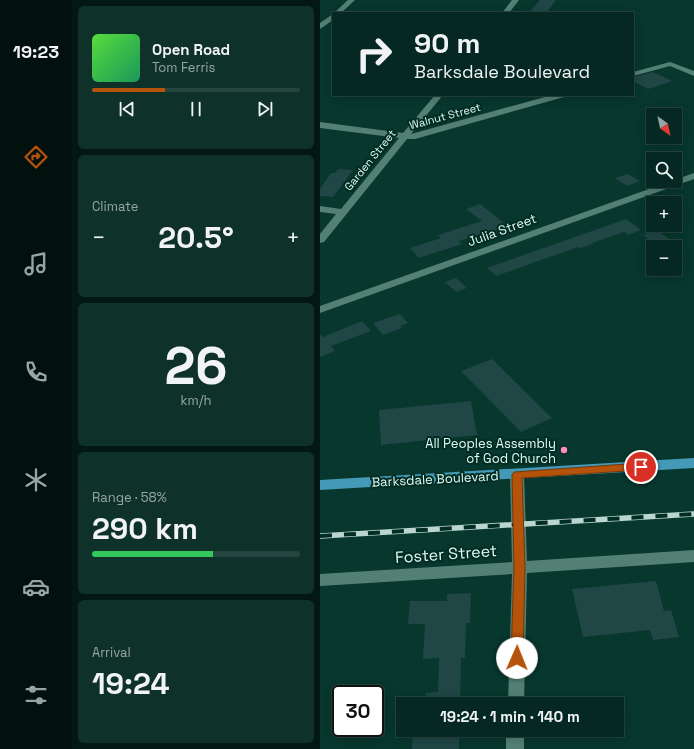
<!DOCTYPE html>
<meta charset="utf-8">
<style>
:root{--surface:#052922;--page:#0e312a;--text:#f1f3f6;--muted:#97a6a5;--line:#264540;--accent:#b45309}
body{margin:0;font-family:"Space Grotesk",sans-serif;background:var(--page);color:var(--text);height:100vh;display:flex;flex-direction:column;font-size:15px;white-space:nowrap}
*{box-sizing:border-box;margin:0}
p{font-size:13px;color:var(--muted)}
.icon{flex:none;width:22px;height:22px;fill:none;stroke:currentColor;stroke-width:2;stroke-linecap:round;stroke-linejoin:round}
.map{position:relative;flex:1;overflow:hidden}
.sheet{display:flex;flex-direction:column;gap:6px;padding:6px;background:#031713;width:248px}
.sheet>*{flex:none}
.guide{position:absolute;left:12px;top:12px;width:302px;height:84px;border-radius:0px;box-shadow:0 2px 10px #0003,0 0 0 1px var(--line);background:#052922;color:var(--text);overflow:hidden}
.needle{width:26px;rotate:147deg}
.controls{position:absolute;left:326px;top:108px;display:grid;gap:8px}
.controls a{display:grid;place-items:center;width:36px;height:36px;border-radius:0px;background:var(--surface);box-shadow:0 2px 10px #0003,0 0 0 1px var(--line);font-size:20px}
.speed{position:absolute;left:12px;top:685px;display:flex;gap:8px;font-size:20px;font-weight:700;text-align:center}
.speed>*{display:grid;place-content:center;width:52px;height:52px;border-radius:50%;background:var(--surface);box-shadow:0 2px 10px #0003,0 0 0 1px var(--line);line-height:1}
.speed .limit{border:2px solid #111;border-radius:6px;background:#fff;color:#111}
.pin{position:absolute;display:grid;place-items:center;width:34px;height:34px;color:#fff;margin:-17px;border:2px solid #fff;border-radius:50%;box-shadow:0 1px 4px #0007}
.me{position:absolute;width:44px;margin:-22px;rotate:1deg;stroke-linejoin:round;filter:drop-shadow(0 0 3px #0008)}
.turn{display:flex;align-items:center;gap:14px;height:84px;padding:0 16px;font-size:18px}
.turn .icon{width:52px;height:52px;stroke-width:2.5}
.turn b{display:block;font-size:28px;line-height:34px}
.big{font-size:30px;font-weight:600;line-height:1.1}
.sheet .card{flex:1;display:flex;flex-direction:column;justify-content:center;gap:6px;min-width:0;padding:0 14px;border-radius:6px;background:var(--page)}
.sheet .dial{align-items:center;gap:0}
.dial b{font-size:52px;line-height:1}
.song{display:flex;align-items:center;gap:12px}
.cover{width:48px;height:48px;border-radius:6px;background:linear-gradient(135deg,hsl(110 70% 55%),hsl(150 70% 35%))}
.played{height:4px;border-radius:2px;background:linear-gradient(90deg,var(--accent) 35%,var(--line) 35%)}
.keys{display:flex;justify-content:space-around;direction:ltr}
.heat{display:flex;justify-content:space-between;align-items:center;font-size:22px;direction:ltr}
.charge{height:6px;border-radius:3px;background:linear-gradient(90deg,#34c759 58%,var(--line) 0)}
.trip{position:absolute;left:76px;top:697px;width:228px;height:40px;border-radius:0px;background:var(--surface);box-shadow:0 2px 10px #0003,0 0 0 1px var(--line);font-weight:600;line-height:40px;text-align:center}
main{display:flex;flex:1;min-height:0}
.tabs{display:flex;flex-direction:column;width:72px;justify-content:space-around;align-items:center;background:#02100e;color:var(--muted)}
.tabs .icon{width:28px;height:28px}
.tabs .active{color:var(--accent)}
.tabs b{font-size:18px;color:var(--text)}
.map>svg:first-child{display:block}
.building{fill:#204646}
.lines{fill:none;stroke-linecap:round;stroke-linejoin:round}
.street{fill:#548074;fill-rule:evenodd}
.primary{fill:#4499b6;fill-rule:evenodd}
.rail-casing{stroke:#bad6ce;stroke-width:5.5}
.rail{stroke:#002d24;stroke-width:4;stroke-dasharray:12;stroke-linecap:butt}
.route{fill:#b45309;stroke:#753606}
.poi-dot{fill:#fe8ebb;stroke:#002d24;stroke-width:1.5}
.labels{text-anchor:middle;dominant-baseline:central;stroke-width:4;stroke-linejoin:round;paint-order:stroke}
.far-street-label{font-size:11px;fill:#e3fbf3;stroke:#002d24}
.street-label{font-size:13px;fill:#e3fbf3;stroke:#002d24}
.poi-label{font-size:13px;fill:#e3fbf3;stroke:#002d24;text-anchor:end}
.near-street-label{font-size:16px;fill:#e3fbf3;stroke:#002d24}
</style>
<main>
<nav class="tabs">
<b>19:23</b>
<svg class="icon active" aria-label="directions" viewBox="0 0 24 24"><path d="M12 3l9 9-9 9-9-9zM9 14v-3h6M13 9l2 2-2 2"/></svg>
<svg class="icon" aria-label="music" viewBox="0 0 24 24"><path d="M9 18V5l10-2v13"/><circle cx="6" cy="18" r="3"/><circle cx="16" cy="16" r="3"/></svg>
<svg class="icon" aria-label="phone" viewBox="0 0 24 24"><path d="M5 4h4l2 5-3 2q2 4 5 5l2-3 5 2v4C11 20 4 13 5 4z"/></svg>
<svg class="icon" aria-label="climate" viewBox="0 0 24 24"><path d="M12 3v18M4 7l16 10M4 17L20 7"/></svg>
<svg class="icon" aria-label="car" viewBox="0 0 24 24"><path d="M5 17H2v-5l4-1 3-4h7l3 4 3 1v5h-3M9 17h6M6 11h13"/><circle cx="7" cy="17" r="2"/><circle cx="17" cy="17" r="2"/></svg>
<svg class="icon" aria-label="filters" viewBox="0 0 24 24"><path d="M4 7h16M4 17h16"/><circle cx="9" cy="7" r="2"/><circle cx="15" cy="17" r="2"/></svg>
</nav>
<section class="sheet">
<div class="card">
<div class="song"><i class="cover"></i><div><b>Open Road</b><p>Tom Ferris</p></div></div>
<div class="played"></div>
<div class="keys"><svg class="icon" aria-label="previous" viewBox="0 0 24 24"><path d="M18 5L8 12l10 7zM5 5v14"/></svg><svg class="icon" aria-label="pause" viewBox="0 0 24 24"><path d="M8 5v14M16 5v14"/></svg><svg class="icon" aria-label="next" viewBox="0 0 24 24"><path d="M6 5l10 7-10 7zM19 5v14"/></svg></div>
</div>
<div class="card"><p>Climate</p>
<div class="heat"><a>−</a><b class="big">20.5°</b><a>+</a></div>
</div>
<div class="card dial"><b>26</b><p>km/h</p></div>
<div class="card"><p>Range · 58%</p><b class="big">290 km</b><div class="charge"></div></div>
<div class="card"><p>Arrival</p><b class="big">19:24</b></div>
</section>
<div class="map">
<svg width="374" height="749" viewBox="0 0 374 749">
<rect width="100%" height="100%" fill="#07372d"/>
<path class="building" d="M220,0H236L226,13H209Z
M333,72L352,81L328,89L313,81V77Z
M18,169L33,170L13,197L0,196V189L11,173H15Z
M308,174L320,181L307,186L295,178Z
M160,204L188,226L139,241L142,244L99,258L90,248L121,238L118,235L162,221L146,209Z
M306,219L321,230L308,235L304,232L272,243L273,244L260,248L258,247L176,276L167,268Z
M336,230L361,247H340L323,235Z
M136,278L147,288L136,292L125,282Z
M80,314L88,323L80,326L82,328L63,335L53,323Z
M42,321L51,331L11,346L15,351L0,357V334L3,337Z
M172,359L232,418L201,432L141,371Z
M151,401L157,435L61,445L59,410Z
M336,581L344,611L351,610L359,637L333,640L330,630L263,637L252,589Z
M151,593L150,623H146L145,658H141L140,704H105L106,693L118,692L119,658L103,659L105,624H88L90,601H127V594Z
M93,730H139V749H92Z"/>
<g class="lines">
<path class="street" d="M28,0H35L21,13H14Z
M192,0H199L189,13H182Z
M13,14V20L0,29V23Z
M350,62L374,71V76L350,66L313,76V72Z
M115,95H123L91,134L232,95H245L244,97L95,139H87L4,242L0,243V234L16,214L0,212V206L21,209L79,138L0,128V122L83,133Z
M374,173V179L0,313V306Z
M197,470L202,472L204,475L207,561L374,550V562L207,573L204,704H188L192,574L0,586V574L192,562L190,475L192,472Z
M186,730H204V749H186Z"/>
<path class="primary" d="M374,458V468L0,490V480Z"/>
<g class="rail-casing">
<path id="rail" d="M0,536L374,514"/>
</g>
<use href="#rail" class="rail"/>
</g>
<path class="route" d="M321,463L324,464L326,467L324,469L321,470L202,478L205,567L203,658L201,662L197,664L193,662L191,658L194,567L192,475L194,472Z"/>
<circle class="poi-dot" cx="244" cy="450" r="4"/>
<g class="labels">
<g class="far-street-label">
<text transform="translate(125 116) rotate(-15)">Walnut Street</text>
<text transform="translate(50 160) rotate(-51)">Garden Street</text>
</g>
<g class="street-label">
<text transform="translate(182 230) rotate(-20)">Julia Street</text>
<text transform="translate(115 479) rotate(-3)">Barksdale Boulevard</text>
</g>
<g class="poi-label">
<text x="236" y="443">All Peoples Assembly<tspan x="236" dy="15">of God Church</tspan></text>
</g>
<g class="near-street-label">
<text transform="translate(126 554) rotate(-4)">Foster Street</text>
</g>
</g>
</svg>
<div class="controls">
<a><svg class="needle" viewBox="-14 -14 28 28"><path d="M0-13l5 13h-10z" fill="#e53935"/><path d="M0 13l5-13h-10z" fill="#97a6a5"/></svg></a>
<a><svg class="icon" aria-label="search" viewBox="0 0 24 24"><circle cx="10" cy="10" r="6"/><path d="M15 15l6 6"/></svg></a>
<a>+</a>
<a>−</a>
</div>
<div class="speed"><div class="limit">30</div></div>
<div class="pin" style="left:321px;top:467px;background:#d93025"><svg class="icon" aria-label="arrive" viewBox="0 0 24 24"><path d="M6 21V4h12l-3 4 3 4H6"/></svg></div>
<svg class="me" style="left:197px;top:658px" viewBox="-20 -20 40 40"><circle r="19" fill="#fff"/><path d="M0-13L10 11 0 6-10 11z" fill="#b45309"/></svg>
<div class="trip">19:24 · 1 min · 140 m</div>
<div class="guide">
<div class="turn"><svg class="icon" aria-label="right" viewBox="0 0 24 24"><path d="M7 20v-9h11M14 6l5 5-5 5"/></svg><div><b>90 m</b>Barksdale Boulevard</div></div>
</div>
</div>
</main>
